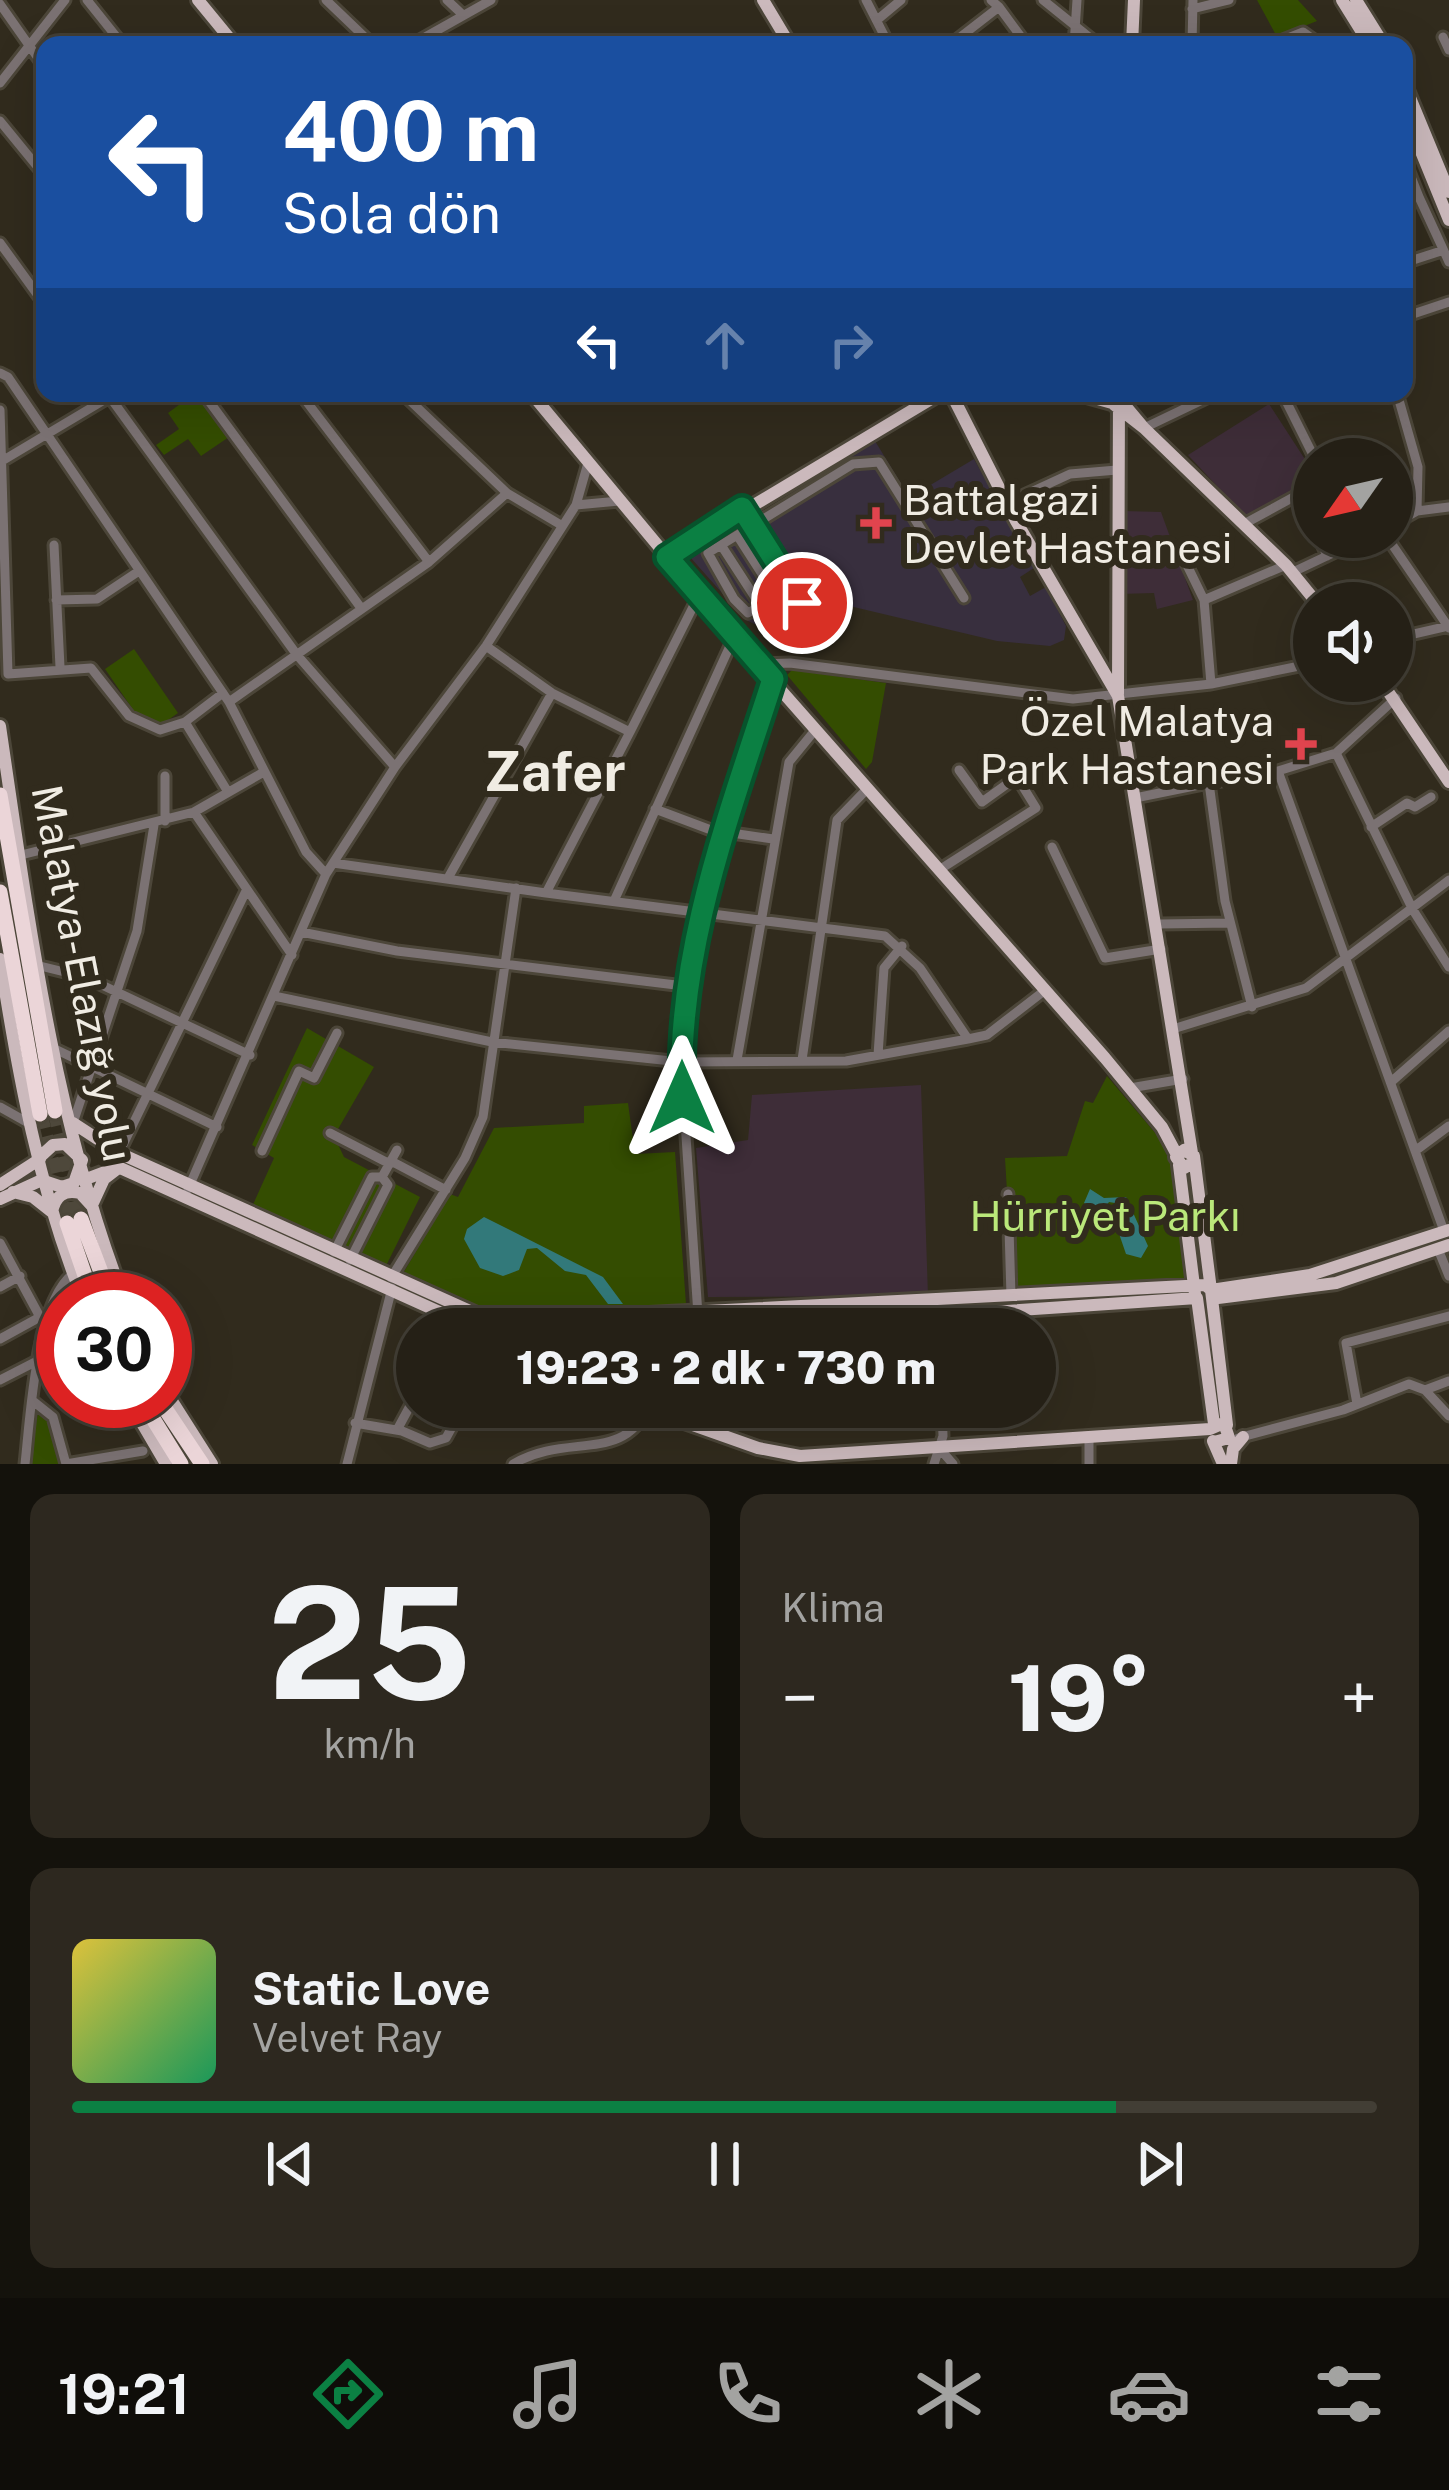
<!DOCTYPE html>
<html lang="tr">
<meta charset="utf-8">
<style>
:root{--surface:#252016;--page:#2d281f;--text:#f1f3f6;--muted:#a3a3a1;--line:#423e35;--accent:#0b8043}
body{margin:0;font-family:"Public Sans",sans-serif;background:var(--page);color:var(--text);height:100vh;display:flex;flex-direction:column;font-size:45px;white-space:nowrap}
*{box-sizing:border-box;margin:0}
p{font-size:39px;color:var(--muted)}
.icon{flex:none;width:66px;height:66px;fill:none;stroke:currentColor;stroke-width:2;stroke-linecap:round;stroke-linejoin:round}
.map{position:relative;height:1464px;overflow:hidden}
.details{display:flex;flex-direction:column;gap:30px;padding:30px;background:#14120c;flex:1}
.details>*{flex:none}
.top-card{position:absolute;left:36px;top:36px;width:1377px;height:366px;border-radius:24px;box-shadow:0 12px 48px #0002,0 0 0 3px var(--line);background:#1a4fa0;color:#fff;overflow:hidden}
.needle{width:78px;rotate:236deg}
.fabs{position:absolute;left:1293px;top:438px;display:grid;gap:24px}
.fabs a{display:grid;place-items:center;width:120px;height:120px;border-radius:50%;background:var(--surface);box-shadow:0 12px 48px #0002,0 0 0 3px var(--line);font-size:60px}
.speed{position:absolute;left:36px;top:1272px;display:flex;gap:24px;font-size:60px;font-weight:700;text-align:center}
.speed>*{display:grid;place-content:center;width:156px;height:156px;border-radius:50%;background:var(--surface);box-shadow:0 12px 48px #0002,0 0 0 3px var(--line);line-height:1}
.speed .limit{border:18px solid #d22;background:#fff;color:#111}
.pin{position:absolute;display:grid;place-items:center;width:102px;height:102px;color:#fff;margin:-51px;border:6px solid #fff;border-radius:50%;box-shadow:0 3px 12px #0007}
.me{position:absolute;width:132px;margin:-66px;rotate:0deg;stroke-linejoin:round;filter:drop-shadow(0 0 9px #0008)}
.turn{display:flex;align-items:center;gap:42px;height:252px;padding:0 48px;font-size:54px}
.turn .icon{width:156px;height:156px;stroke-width:2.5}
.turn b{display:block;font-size:84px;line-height:102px}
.lanes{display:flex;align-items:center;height:114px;padding:0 48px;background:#0003;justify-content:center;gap:60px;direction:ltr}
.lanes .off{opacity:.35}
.big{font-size:90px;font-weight:800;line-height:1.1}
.details .card{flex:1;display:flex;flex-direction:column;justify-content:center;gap:18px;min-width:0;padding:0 42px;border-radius:24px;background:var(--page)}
.details .dial{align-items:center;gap:0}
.dial b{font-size:156px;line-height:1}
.song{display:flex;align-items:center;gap:36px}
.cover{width:144px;height:144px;border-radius:18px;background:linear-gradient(135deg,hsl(50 70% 55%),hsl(150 70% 35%))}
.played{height:12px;border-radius:6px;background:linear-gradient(90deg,var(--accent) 80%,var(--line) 80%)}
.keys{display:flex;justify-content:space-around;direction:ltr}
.heat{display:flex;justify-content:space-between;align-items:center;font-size:66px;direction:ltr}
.details .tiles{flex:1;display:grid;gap:30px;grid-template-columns:1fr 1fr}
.card:last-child{grid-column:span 2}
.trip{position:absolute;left:396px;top:1308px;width:660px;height:120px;border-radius:60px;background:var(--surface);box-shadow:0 12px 48px #0002,0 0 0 3px var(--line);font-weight:800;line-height:120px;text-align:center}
.tab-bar{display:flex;height:192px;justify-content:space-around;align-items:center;background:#0f0d09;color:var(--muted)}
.tab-bar .icon{width:84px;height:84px}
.tab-bar .active{color:var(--accent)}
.tab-bar b{font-size:54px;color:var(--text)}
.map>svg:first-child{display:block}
.education{fill:#3e2d38}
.medical{fill:#382f3e}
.green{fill:#344d01}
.water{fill:#32797a}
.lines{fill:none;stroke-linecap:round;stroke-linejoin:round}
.stream{stroke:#32797a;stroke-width:3}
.highway-tunnel{stroke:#4e483b;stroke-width:15;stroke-dasharray:15 8;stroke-linecap:butt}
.minor-casing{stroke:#4c4639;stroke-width:15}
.major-casing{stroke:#4c4639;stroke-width:18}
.highway-casing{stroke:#4c4639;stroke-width:21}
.minor{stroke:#7b7273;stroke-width:9}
.major{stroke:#cbb9bc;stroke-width:12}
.highway{stroke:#ebd5d8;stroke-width:15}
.route-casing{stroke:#07532c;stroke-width:30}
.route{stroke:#0b8043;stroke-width:21}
.health-dot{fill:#e0444e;stroke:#312b1d;stroke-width:4.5}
.labels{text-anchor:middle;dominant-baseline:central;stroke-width:12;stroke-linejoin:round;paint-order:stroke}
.poi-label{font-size:42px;fill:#f0ece3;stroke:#312b1d;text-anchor:start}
.street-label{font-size:42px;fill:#f0ece3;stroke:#312b1d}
.park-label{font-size:42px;fill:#bae87a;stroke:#312b1d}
.district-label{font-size:54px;font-weight:bold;fill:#f0ece3;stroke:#312b1d}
</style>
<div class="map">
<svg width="1449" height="1464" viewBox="0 0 1449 1464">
<rect width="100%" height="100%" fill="#312b1d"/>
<path class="education" d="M1269,404L1310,467L1297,490L1245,516L1188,455Z
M1123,511L1161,512L1193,600L1157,609L1154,593L1119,594Z
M921,1085L928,1296L708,1297L696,1148L748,1140L752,1095Z"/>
<path class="medical" d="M875,441L905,490L917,493L974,459L1034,568L1020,577L1030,596L1046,587L1066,626L1064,640L1050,646L997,641L820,599L795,643L746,620L690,557Z"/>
<path class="green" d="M1257,0H1298L1317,21L1277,37Z
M195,393L229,437L201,456L188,439L164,455L156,445L179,429L168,413Z
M134,649L178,713L161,725L136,714L105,669Z
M792,670L886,683L872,762L866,769L787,675Z
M307,1028L374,1067L334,1136L344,1157L420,1197L384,1270L251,1209L274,1158L252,1145Z
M1107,1076L1173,1154L1187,1280L1013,1291L1005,1158L1067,1156L1085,1101L1093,1103Z
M628,1103L635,1154L675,1152L686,1304L517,1315L456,1301L402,1275L450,1194L458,1197L494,1128L584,1123V1106Z
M38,1413H44L58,1438L60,1464H28Z"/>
<path class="water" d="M1090,1189L1104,1198L1126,1197L1148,1246L1141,1258L1126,1254L1115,1222V1203L1109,1202L1100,1214L1084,1203Z
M484,1217L603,1277L623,1304H608L586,1275L565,1271L537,1248L527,1249L519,1270L503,1276L480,1268L464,1239L467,1229Z"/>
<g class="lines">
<path class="stream" d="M1331,1275L1379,1259
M723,1317L1145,1294"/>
<path class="highway-tunnel" d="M55,1111L81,1219
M40,1114L67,1223"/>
<g class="minor-casing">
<path id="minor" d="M87,0L123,45
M326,0L373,45
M447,0L463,15
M866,0L889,45
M1043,0L1099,45
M0,4L45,68
M999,7L1027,45
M1192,9L1229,0
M877,20L901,0
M1443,37L1449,50
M411,45L491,0
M950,45L999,7L991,0
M1074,45L1077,0
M1192,45L1193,0
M1270,45L1303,32L1321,45
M0,83L65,0
M0,121L45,176
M1404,159L1419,197
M1404,197H1419L1449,262
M0,243L45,305
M1404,263L1441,251
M1404,317L1449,302
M0,373L8,377L229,702L306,852L326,874
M107,393L297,655L395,767
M203,393L361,608
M402,393L507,493L561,525
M1397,393L1418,467L1417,511
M1283,395L1315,459
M0,410L8,674L91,668L129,716L160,730L185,722L223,693
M1144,428L1217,393
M1353,459L1357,458
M2,461L116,393
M1301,493L1314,524
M1007,503L1070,474L1117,470
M576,505L619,501
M742,508L803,603
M1244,524L1301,493L1314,476
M1392,525L1417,511L1449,507
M737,535L792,621
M1319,537L1327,556
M1387,537L1449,628
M54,545L60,667
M721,545L771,622
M429,562L507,493
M1186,563L1204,600
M1293,572L1367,537
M792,587L748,613L734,599L708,553L853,464L879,462L964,598
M56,600L97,599L139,571
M1392,639L1449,626
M486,646L552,693L630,732L699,595
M760,664L790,663L1073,699L1211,684L1204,600L1286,565
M1211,684L1314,663
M1396,698L1336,753L1278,771L1444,1231
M229,702L429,562L300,393
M185,722L228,792
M1336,753L1413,910L1449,967
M165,776V821
M1209,783L1278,771
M1135,798L1209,783L1225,901L1252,1007
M655,809L711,830L773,839
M194,812L262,773
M1371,827L1407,803L1415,807L1431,797
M1052,847L1105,958L1161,949
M21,855L194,812L292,955
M333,863L546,893L630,732
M939,870L1036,808L1017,777L982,802L959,770
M448,878L552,693
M546,893L885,936L920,968L968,1039
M614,901L734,637
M1159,924L1230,923
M301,932L397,951L684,986L722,839L774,679
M40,966L85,977L250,1055
M684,986L681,1062L698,1315
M274,996L492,1042L681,1062L846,1061L968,1039L987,1035L1044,991
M1176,1028L1306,988L1449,880
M57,1050L217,1127
M878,1055L884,968L902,946
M737,1060L789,762L816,729
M802,1060L837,820L868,788
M1391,1082L1449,1031
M1130,1088L1183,1079
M0,1107L32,1125
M73,1123L137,931L154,825
M330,1133L390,1164
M262,1151L299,1071L314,1078L337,1033
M1415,1151L1449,1126
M119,1153L246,891
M391,1161L446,1190
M188,1189L326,874L395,767L486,646L576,505L588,463
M1008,1194L1011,1296
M0,1243L40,1317L0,1339
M1438,1249L1449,1276
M334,1252L372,1177H382L397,1150
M350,1260L388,1185L382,1177
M391,1278L465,1158L483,1117L516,888
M0,1287L20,1276
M0,1380L39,1360
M1425,1390L1449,1416
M33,1401L53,1417L66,1464
M1357,1404L1346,1343L1449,1316
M355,1423L402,1431L430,1443L446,1438L463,1407
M698,1427L703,1407
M397,1430L417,1393
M1238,1438L1343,1410L1409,1384L1425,1390L1449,1381
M940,1449L953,1464
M25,1464C30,1419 36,1301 73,1274
M66,1464L143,1451
M347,1464L392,1288
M513,1464C567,1432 623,1464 648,1407
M934,1464L943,1436L942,1407
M1089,1464V1438"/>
</g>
<g class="major-casing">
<path id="major" d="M198,0L235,45
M763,0L790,45
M1342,0L1370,45
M1356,0L1384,45
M1132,45L1134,0
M1404,83L1449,192
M1404,110L1449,220
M531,393L734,637L1105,1058L1162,1127L1177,1155
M951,393L1016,521L1118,696L1192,1153
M1076,393L1112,403L1144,428L1118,397
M1144,428L1286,565L1317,603
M667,557L941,393
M1381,681L1449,782
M1118,694L1119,393
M0,726C28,916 54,1119 124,1299
M0,959C18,1075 39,1190 83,1299
M73,1123L119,1153L501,1325
M41,1156L53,1145L65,1144L82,1160L74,1183L62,1187L47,1182
M1194,1162L1184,1168L1176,1157L1184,1150L1194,1156L1211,1290L1310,1275L1449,1230
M1179,1165L1195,1294
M86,1179L118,1167L477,1329
M0,1185L40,1159
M13,1192L33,1197L52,1212C55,1197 63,1189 80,1193L91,1205
M0,1199L44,1179
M92,1205L104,1179L117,1169
M1218,1298L1336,1283L1449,1245
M489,1329L496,1322L1205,1285L1211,1290L1227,1425
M562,1329L933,1316L1197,1298L1214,1424
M165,1390L212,1464
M129,1401L166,1464
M642,1407L758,1448L800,1456L1210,1429L1224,1423L1229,1438L1214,1442
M1213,1441L1223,1464
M1231,1464L1233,1449L1243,1437"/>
</g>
<g class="highway-casing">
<path id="highway" d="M0,795L55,1111
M0,892L40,1114
M81,1219L111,1299
M67,1223L93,1299
M142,1401L181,1464
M160,1401L202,1464"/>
</g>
<use href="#minor" class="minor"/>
<use href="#major" class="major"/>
<use href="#highway" class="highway"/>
</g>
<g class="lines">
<g class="route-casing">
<path id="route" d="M682,1098C676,952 729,816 773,679L667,557L742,508L802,603"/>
</g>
<use href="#route" class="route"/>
</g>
<g class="health-dot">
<path d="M870 505h12v12h12v12h-12v12h-12v-12h-12v-12h12z"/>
<path d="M1295 726h12v12h12v12h-12v12h-12v-12h-12v-12h12z"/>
</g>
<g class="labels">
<g class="poi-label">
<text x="903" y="499">Battalgazi<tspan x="903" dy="48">Devlet Hastanesi</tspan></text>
<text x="1274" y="720" text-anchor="end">Özel Malatya<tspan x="1274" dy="48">Park Hastanesi</tspan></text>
</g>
<g class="street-label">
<text transform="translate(83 973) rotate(79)">Malatya-Elazığ yolu</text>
</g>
<g class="park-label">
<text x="1105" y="1215">Hürriyet Parkı</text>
</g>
<g class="district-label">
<text x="555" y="771">Zafer</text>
</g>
</g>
</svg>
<div class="fabs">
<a><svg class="needle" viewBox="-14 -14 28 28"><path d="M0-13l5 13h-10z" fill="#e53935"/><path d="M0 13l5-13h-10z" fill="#a3a3a1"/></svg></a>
<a><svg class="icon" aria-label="sound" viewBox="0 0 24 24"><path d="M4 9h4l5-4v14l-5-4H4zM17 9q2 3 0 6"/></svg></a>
</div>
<div class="speed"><div class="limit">30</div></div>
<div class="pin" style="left:802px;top:603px;background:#d93025"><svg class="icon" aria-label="arrive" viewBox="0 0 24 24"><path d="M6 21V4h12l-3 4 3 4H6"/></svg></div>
<svg class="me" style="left:682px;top:1098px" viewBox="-20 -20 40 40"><path d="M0-17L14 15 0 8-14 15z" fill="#0b8043" stroke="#fff" stroke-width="4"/></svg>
<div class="trip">19:23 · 2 dk · 730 m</div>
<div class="top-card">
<div class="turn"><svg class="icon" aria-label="left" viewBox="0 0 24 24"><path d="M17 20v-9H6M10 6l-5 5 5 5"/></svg><div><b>400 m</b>Sola dön</div></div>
<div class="lanes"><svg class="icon" aria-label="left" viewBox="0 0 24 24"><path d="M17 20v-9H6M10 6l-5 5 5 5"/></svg><svg class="icon off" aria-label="ahead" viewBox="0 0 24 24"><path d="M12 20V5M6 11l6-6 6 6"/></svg><svg class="icon off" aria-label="right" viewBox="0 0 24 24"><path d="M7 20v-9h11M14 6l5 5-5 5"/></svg></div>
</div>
</div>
<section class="details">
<div class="tiles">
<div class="card dial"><b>25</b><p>km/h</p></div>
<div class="card"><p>Klima</p>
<div class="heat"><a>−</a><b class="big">19°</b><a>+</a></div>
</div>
<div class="card">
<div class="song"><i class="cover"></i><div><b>Static Love</b><p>Velvet Ray</p></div></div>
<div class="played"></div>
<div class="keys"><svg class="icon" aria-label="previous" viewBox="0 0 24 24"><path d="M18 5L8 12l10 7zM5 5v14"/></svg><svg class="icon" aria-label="pause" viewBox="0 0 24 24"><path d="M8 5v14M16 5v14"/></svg><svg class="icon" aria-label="next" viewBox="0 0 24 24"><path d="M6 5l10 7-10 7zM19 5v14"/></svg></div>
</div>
</div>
</section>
<nav class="tab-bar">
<b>19:21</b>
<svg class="icon active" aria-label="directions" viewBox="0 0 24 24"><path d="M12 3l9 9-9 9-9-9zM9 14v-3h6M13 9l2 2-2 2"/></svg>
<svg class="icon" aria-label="music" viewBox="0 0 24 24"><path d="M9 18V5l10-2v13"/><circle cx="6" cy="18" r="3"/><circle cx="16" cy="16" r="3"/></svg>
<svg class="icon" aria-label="phone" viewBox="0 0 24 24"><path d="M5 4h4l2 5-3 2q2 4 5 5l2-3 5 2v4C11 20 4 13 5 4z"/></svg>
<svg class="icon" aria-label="climate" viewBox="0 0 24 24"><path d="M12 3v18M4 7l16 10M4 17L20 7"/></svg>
<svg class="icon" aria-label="car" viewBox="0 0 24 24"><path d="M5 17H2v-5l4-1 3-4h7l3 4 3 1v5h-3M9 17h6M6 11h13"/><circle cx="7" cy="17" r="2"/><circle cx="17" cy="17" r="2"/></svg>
<svg class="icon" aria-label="filters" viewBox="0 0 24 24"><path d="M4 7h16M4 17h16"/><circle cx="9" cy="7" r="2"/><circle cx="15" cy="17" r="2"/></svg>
</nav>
